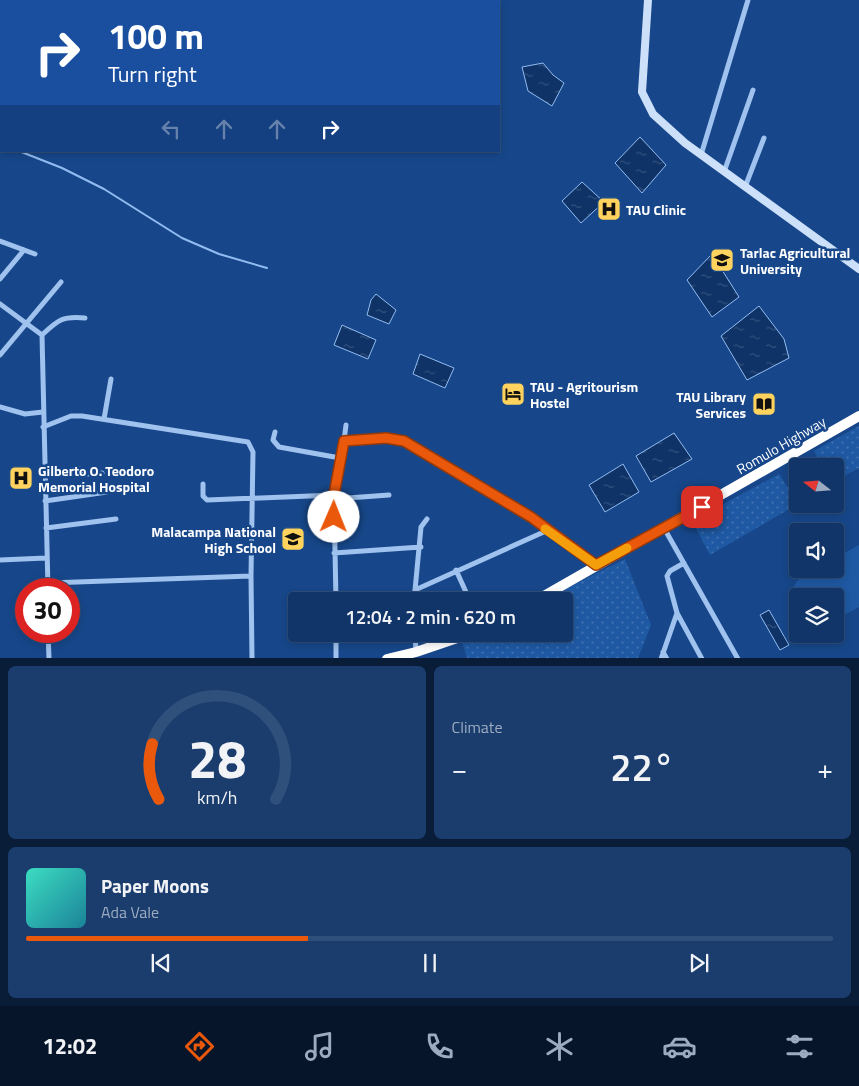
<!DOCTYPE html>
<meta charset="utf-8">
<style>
:root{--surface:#113568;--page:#1a3d6e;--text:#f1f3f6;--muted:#9cabc0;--line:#30507c;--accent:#ea580c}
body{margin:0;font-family:"Titillium Web",sans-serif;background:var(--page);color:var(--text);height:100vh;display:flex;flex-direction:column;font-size:19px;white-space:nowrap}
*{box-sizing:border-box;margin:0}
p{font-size:16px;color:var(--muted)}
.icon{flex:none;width:28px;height:28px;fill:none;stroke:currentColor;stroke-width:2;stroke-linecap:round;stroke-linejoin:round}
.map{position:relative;height:658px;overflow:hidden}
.panel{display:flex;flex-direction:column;gap:8px;padding:8px;background:#091d39;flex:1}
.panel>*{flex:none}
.guide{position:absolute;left:0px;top:0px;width:500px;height:152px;box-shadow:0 2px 8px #0003,0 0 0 1px var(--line);background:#1a4fa0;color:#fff;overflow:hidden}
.needle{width:32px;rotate:287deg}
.tools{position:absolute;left:789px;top:458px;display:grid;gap:10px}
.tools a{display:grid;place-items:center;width:55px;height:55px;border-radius:5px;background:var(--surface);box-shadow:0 2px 8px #0003,0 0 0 1px var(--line);font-size:25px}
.speed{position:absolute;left:15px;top:578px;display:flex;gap:10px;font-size:25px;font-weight:700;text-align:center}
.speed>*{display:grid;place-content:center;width:65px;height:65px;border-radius:50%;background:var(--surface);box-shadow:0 2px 8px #0003,0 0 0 1px var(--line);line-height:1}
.speed .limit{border:8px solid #d22;background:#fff;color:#111}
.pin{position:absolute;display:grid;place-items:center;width:42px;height:42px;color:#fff;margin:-21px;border-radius:10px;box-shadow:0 2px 8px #0006}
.me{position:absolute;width:55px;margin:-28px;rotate:1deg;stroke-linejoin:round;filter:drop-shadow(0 0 4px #0008)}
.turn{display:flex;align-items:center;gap:18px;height:105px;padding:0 25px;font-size:22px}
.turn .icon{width:65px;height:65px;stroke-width:2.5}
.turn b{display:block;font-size:35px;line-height:42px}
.lanes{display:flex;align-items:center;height:48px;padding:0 25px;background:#0003;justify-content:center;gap:25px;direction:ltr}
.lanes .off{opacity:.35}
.big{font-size:38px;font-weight:600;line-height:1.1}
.panel .widget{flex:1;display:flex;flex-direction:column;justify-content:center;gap:8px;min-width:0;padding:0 18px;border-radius:8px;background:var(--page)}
.panel .dial{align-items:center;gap:0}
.dial svg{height:130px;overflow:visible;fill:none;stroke:var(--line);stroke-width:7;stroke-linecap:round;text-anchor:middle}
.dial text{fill:var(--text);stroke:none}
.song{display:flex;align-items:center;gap:15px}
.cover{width:60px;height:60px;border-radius:8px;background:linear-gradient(135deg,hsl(170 70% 55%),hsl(190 70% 35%))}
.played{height:5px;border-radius:2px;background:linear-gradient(90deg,var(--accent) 35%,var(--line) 35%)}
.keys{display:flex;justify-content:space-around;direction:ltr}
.heat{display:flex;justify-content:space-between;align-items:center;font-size:28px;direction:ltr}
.panel .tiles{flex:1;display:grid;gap:8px;grid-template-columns:1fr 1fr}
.widget:last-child{grid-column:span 2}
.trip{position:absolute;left:288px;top:592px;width:285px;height:50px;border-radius:5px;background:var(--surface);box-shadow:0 2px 8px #0003,0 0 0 1px var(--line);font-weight:600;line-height:50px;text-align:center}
.tabs{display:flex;height:80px;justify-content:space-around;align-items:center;background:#07152a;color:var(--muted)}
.tabs .icon{width:35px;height:35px}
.tabs .selected{color:var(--accent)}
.tabs b{font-size:22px;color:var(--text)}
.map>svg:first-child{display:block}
.grass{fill:url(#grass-dots)}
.park{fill:#1f59a3}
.water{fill:url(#water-ripples);stroke:#92bcf1}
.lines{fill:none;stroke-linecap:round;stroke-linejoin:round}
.stream{stroke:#92bcf1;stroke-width:2}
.street{stroke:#9fc2ee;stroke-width:5}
.secondary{stroke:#cde0fa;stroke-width:8}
.highway{stroke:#fff;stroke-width:10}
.route-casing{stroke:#983908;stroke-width:12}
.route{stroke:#ea580c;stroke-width:9}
.slow{stroke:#f59e0b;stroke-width:9}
.labels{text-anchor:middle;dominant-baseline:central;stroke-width:5;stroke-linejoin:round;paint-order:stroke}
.poi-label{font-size:14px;font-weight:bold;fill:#fff;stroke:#17478a;text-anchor:start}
.street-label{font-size:14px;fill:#fff;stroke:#17478a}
</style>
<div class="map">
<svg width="859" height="659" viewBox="0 0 859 659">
<defs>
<pattern id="grass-dots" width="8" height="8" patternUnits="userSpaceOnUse" patternTransform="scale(1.25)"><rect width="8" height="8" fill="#1f59a3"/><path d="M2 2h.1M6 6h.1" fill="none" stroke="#4172b1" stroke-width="1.8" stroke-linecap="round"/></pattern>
<pattern id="water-ripples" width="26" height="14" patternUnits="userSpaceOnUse" patternTransform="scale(1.25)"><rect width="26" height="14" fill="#0f3367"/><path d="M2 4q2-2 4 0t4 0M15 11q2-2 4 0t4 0" fill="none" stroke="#33527e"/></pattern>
</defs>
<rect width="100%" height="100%" fill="#17478a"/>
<path class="grass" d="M859,426V468L835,481V466H822L814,451Z
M779,474L798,504L710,555L692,521Z
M625,559L651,625L638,658H467L462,642L479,634H564V601H542Z"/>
<path class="park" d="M859,545V607L835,620V596H798L797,613C785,596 795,574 815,569C821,567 829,569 835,569V558Z"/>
<path class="water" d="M543,63L553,75L564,83L552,106L528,91L522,67Z
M640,137L666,165L642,193L615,163Z
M582,182L604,202L581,223L562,201Z
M712,254L739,297L712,317L687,280Z
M376,294L396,310L389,324L367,315L371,300Z
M759,306L784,339L789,358L747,380L721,336Z
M342,325L376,340L368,359L334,345Z
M420,354L454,368L445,388L413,374Z
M674,433L692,459L651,482L636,456Z
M623,464L639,492L605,512L589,485Z
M769,610L789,645L780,650L760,615Z"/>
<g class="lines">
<path class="stream" d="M0,39H1
M0,129L1,126
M0,142L1,143
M19,151L62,168L104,189L182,238L219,254L267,268"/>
<path class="street" d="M701,155L748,0
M724,172L753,90
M745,187L764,138
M0,241L35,254
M0,279L24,250
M0,304L42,335
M0,355L61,282
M0,407L25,414L43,412
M104,419L111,379
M43,427L71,416H82L248,442L253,452L251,576L252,659
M275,432L273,440L279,447L340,458
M344,441L346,425
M44,473L79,469L88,474L102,473
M203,484V496L207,500L335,495
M334,499L389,495
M45,501L107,492
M46,528L116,519
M664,528L738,659
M334,553L421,547
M0,560L46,558
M684,563L670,571L667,576L677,613L702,659
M456,570L470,601
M48,583L251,576
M48,589L42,335C58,320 62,316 85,318
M415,590L546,531
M336,601L334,499L344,441L386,438L404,441L531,517L596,565
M414,601L421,527L427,519
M48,631L49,659
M415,634L416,652
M663,652L667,659
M336,659V634
M661,659L677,613"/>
<path class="secondary" d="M648,0L642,92L653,114L685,143L859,269"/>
<path class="highway" d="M535,601L859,416
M387,659L416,652L469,634"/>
</g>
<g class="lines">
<g class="route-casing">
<path id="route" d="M334,517V495L344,441L386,438L404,441L531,517L596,565L702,507"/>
</g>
<use href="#route" class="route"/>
<path class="slow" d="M545,529L596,565L627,548"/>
</g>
<defs>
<g id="hospital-square" transform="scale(1.25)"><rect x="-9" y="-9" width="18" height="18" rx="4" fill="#ffd35d" stroke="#17478a"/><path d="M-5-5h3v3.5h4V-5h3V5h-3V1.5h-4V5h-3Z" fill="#111"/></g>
<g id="university-square" transform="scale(1.25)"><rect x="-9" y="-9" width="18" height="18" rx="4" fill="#ffd35d" stroke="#17478a"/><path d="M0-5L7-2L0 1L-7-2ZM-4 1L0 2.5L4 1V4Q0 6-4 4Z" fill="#111"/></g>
<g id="hotel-square" transform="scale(1.25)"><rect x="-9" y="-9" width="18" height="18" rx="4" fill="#ffd35d" stroke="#17478a"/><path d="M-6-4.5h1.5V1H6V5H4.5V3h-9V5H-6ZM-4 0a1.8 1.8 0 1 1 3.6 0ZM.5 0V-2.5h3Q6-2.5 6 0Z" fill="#111"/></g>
<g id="library-square" transform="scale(1.25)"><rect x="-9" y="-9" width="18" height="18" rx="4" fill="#ffd35d" stroke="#17478a"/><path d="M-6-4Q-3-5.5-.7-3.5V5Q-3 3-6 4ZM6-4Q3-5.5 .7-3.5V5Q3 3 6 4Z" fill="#111"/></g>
<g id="school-square" transform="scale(1.25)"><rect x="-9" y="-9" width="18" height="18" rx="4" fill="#ffd35d" stroke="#17478a"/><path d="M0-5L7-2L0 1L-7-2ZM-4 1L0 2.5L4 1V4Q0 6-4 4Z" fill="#111"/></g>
</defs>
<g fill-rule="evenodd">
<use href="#hospital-square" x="609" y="209"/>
<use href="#university-square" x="722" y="260"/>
<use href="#hotel-square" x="513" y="394"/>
<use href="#library-square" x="764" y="404"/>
<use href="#hospital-square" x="21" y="478"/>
<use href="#school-square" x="293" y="539"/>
</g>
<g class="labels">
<g class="poi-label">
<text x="626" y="209">TAU Clinic</text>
<text x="740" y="252">Tarlac Agricultural<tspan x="740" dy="16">University</tspan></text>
<text x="530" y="386">TAU - Agritourism<tspan x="530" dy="16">Hostel</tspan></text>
<text x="746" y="396" text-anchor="end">TAU Library<tspan x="746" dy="16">Services</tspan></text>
<text x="38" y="470">Gilberto O. Teodoro<tspan x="38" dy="16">Memorial Hospital</tspan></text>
<text x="276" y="531" text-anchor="end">Malacampa National<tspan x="276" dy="16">High School</tspan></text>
</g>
<g class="street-label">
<text transform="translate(781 445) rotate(-30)">Romulo Highway</text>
</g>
</g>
</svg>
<div class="tools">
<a><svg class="needle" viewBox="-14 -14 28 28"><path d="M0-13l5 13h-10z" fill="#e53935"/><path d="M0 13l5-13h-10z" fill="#9cabc0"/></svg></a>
<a><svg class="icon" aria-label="sound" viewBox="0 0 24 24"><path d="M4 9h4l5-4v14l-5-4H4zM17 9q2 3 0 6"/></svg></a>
<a><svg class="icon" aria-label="layers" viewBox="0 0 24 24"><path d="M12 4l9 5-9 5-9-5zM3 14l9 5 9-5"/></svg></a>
</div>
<div class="speed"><div class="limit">30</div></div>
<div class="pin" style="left:702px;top:507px;background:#d93025"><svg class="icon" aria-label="arrive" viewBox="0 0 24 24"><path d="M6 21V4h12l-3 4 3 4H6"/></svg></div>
<svg class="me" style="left:334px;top:517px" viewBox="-20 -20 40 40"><circle r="19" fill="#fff"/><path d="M0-13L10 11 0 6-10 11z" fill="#ea580c"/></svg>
<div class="trip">12:04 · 2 min · 620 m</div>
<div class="guide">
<div class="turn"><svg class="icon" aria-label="right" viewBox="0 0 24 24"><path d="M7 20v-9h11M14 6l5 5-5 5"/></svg><div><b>100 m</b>Turn right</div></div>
<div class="lanes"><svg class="icon off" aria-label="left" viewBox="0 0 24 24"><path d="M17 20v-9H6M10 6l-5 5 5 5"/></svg><svg class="icon off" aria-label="ahead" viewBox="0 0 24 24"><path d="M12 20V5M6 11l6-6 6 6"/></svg><svg class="icon off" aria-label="ahead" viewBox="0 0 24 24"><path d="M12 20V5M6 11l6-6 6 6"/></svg><svg class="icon" aria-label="right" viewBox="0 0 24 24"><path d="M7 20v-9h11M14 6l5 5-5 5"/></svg></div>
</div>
</div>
<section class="panel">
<div class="tiles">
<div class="widget dial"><svg viewBox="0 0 100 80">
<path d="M14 69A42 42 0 1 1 86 69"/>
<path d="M14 69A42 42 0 0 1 10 35" stroke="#ea580c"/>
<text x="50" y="56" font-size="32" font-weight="700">28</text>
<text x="50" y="72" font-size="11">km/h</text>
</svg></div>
<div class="widget"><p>Climate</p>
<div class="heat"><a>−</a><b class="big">22°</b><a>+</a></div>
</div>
<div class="widget">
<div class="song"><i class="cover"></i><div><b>Paper Moons</b><p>Ada Vale</p></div></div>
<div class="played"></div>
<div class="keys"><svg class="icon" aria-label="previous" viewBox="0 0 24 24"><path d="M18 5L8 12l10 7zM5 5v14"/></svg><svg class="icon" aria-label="pause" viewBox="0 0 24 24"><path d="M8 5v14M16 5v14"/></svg><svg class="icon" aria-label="next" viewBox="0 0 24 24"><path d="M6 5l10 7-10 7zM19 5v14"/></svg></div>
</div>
</div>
</section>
<nav class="tabs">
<b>12:02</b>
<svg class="icon selected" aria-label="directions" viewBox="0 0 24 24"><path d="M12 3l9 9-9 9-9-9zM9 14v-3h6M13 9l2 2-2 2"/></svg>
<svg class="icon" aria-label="music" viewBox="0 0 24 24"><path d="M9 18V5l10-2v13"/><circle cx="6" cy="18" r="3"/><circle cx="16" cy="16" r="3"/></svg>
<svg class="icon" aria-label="phone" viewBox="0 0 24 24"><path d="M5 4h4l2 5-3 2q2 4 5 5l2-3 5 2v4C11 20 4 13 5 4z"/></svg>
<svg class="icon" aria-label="climate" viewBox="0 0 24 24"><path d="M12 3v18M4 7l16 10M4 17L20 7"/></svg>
<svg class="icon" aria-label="car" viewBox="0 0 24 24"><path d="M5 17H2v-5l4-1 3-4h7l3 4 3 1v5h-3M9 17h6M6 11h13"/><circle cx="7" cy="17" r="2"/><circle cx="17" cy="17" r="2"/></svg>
<svg class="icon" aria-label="filters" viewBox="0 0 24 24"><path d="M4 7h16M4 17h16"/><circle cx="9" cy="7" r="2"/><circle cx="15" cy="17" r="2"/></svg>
</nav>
